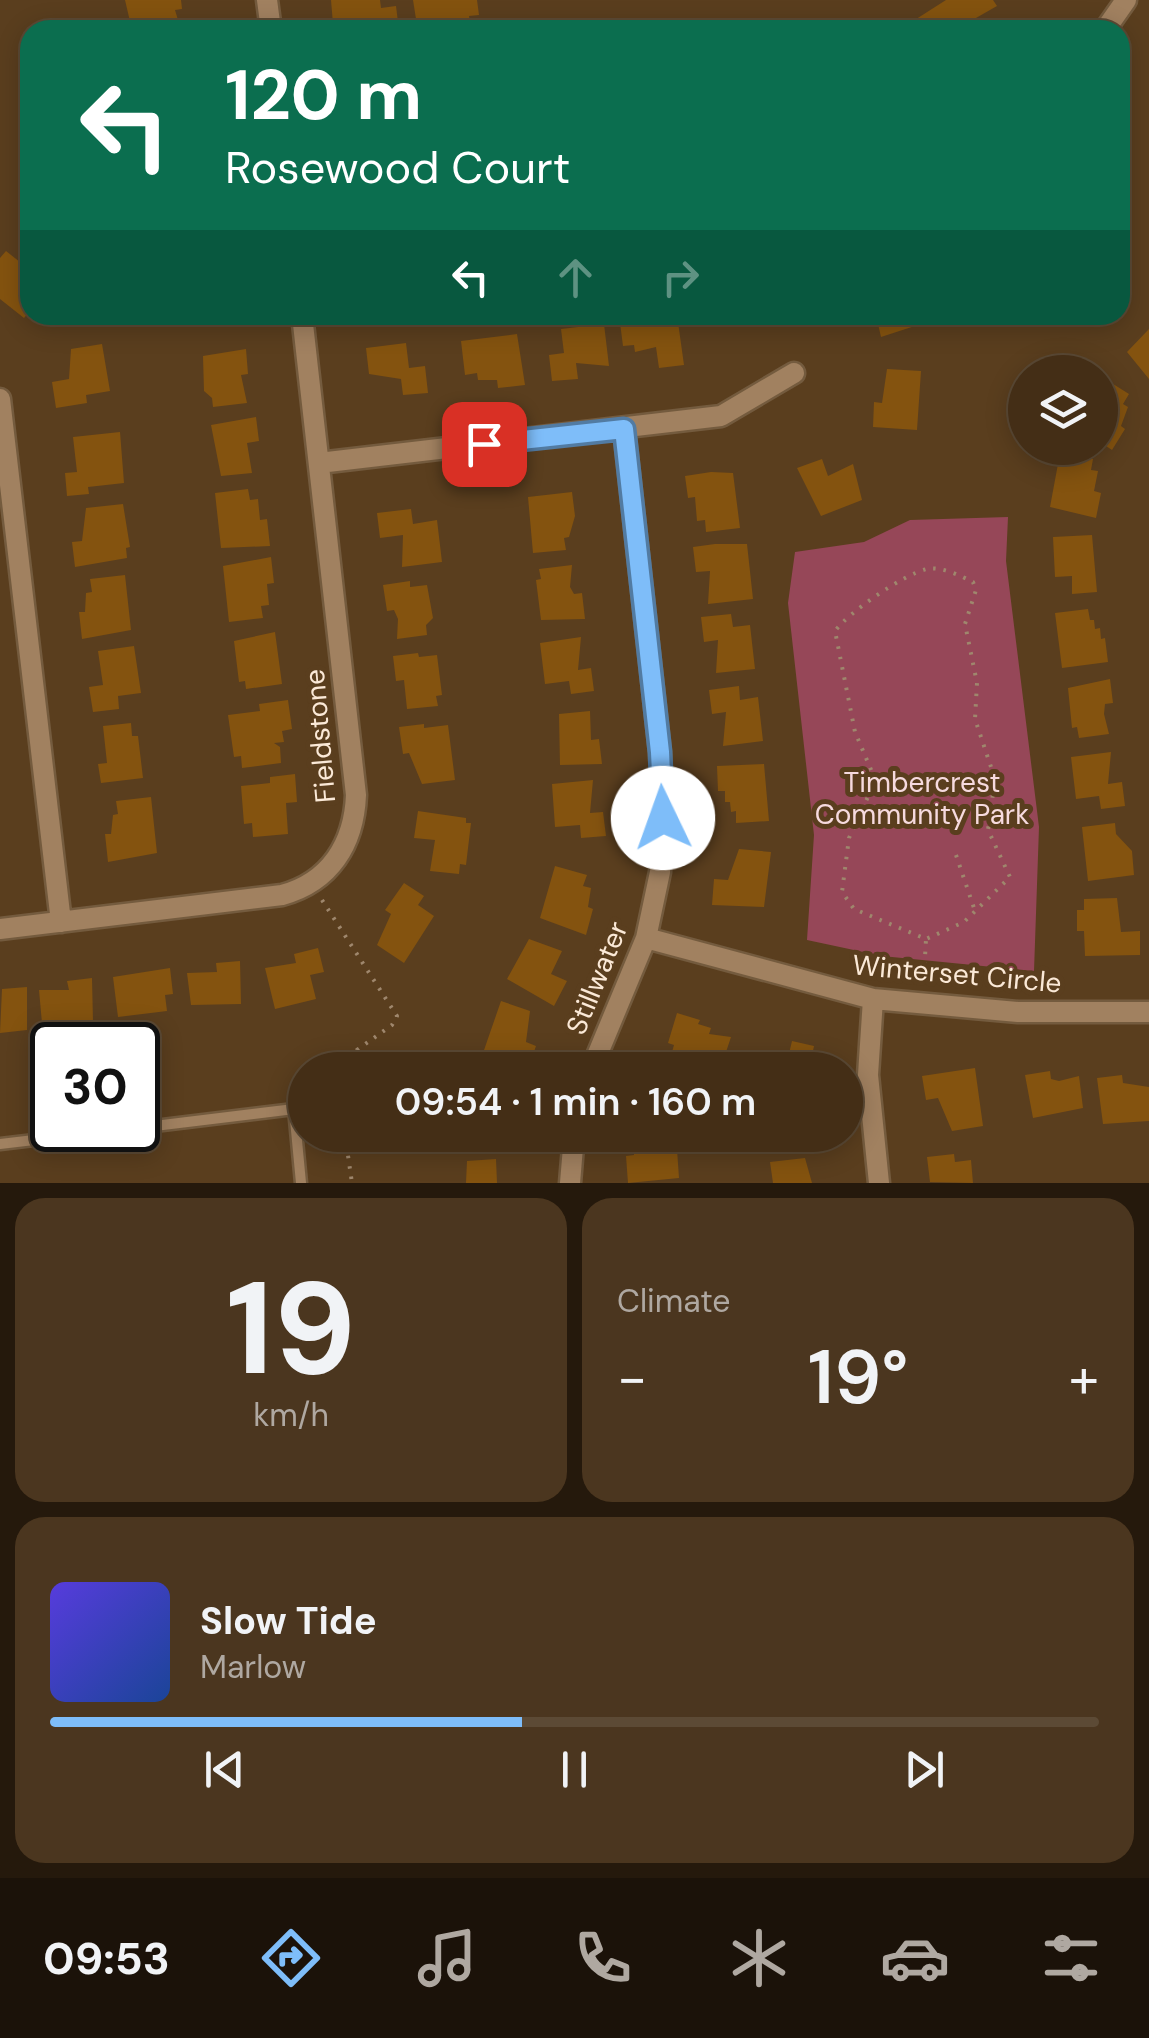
<!DOCTYPE html>
<meta charset="utf-8">
<style>
:root{--surface:#442e16;--page:#4b361f;--text:#f1f3f6;--muted:#afa8a1;--line:#5c4a35;--accent:#7ebdf9}
body{margin:0;font-family:"DM Sans",sans-serif;background:var(--page);color:var(--text);height:100vh;display:flex;flex-direction:column;font-size:38px;white-space:nowrap}
*{box-sizing:border-box;margin:0}
p{font-size:32px;color:var(--muted)}
.icon{flex:none;width:55px;height:55px;fill:none;stroke:currentColor;stroke-width:2;stroke-linecap:round;stroke-linejoin:round}
.map{position:relative;height:1183px;overflow:hidden}
.sheet{display:flex;flex-direction:column;gap:15px;padding:15px;background:#25190c;flex:1}
.sheet>*{flex:none}
.hud{position:absolute;left:20px;top:20px;width:1110px;height:305px;border-radius:30px;box-shadow:0 5px 25px #0003,0 0 0 2px var(--line);background:#0b6e4f;color:#fff;overflow:hidden}
.buttons{position:absolute;left:1008px;top:355px;display:grid;gap:20px}
.buttons a{display:grid;place-items:center;width:110px;height:110px;border-radius:50%;background:var(--surface);box-shadow:0 5px 25px #0003,0 0 0 2px var(--line);font-size:50px}
.speed{position:absolute;left:30px;top:1022px;display:flex;gap:20px;font-size:50px;font-weight:700;text-align:center}
.speed>*{display:grid;place-content:center;width:130px;height:130px;border-radius:50%;background:var(--surface);box-shadow:0 5px 25px #0003,0 0 0 2px var(--line);line-height:1}
.speed .limit{border:5px solid #111;border-radius:15px;background:#fff;color:#111}
.pin{position:absolute;display:grid;place-items:center;width:85px;height:85px;color:#fff;margin:-42px;border-radius:20px;box-shadow:0 5px 15px #0006}
.me{position:absolute;width:110px;margin:-55px;rotate:357deg;stroke-linejoin:round;filter:drop-shadow(0 0 8px #0008)}
.turn{display:flex;align-items:center;gap:35px;height:210px;padding:0 40px;font-size:45px}
.turn .icon{width:130px;height:130px;stroke-width:2.5}
.turn b{display:block;font-size:70px;line-height:85px}
.lanes{display:flex;align-items:center;height:95px;padding:0 40px;background:#0003;justify-content:center;gap:50px;direction:ltr}
.lanes .off{opacity:.35}
.big{font-size:75px;font-weight:600;line-height:1.1}
.sheet .card{flex:1;display:flex;flex-direction:column;justify-content:center;gap:15px;min-width:0;padding:0 35px;border-radius:30px;background:var(--page)}
.sheet .dial{align-items:center;gap:0}
.dial b{font-size:130px;line-height:1}
.song{display:flex;align-items:center;gap:30px}
.cover{width:120px;height:120px;border-radius:15px;background:linear-gradient(135deg,hsl(250 70% 55%),hsl(220 70% 35%))}
.played{height:10px;border-radius:5px;background:linear-gradient(90deg,var(--accent) 45%,var(--line) 45%)}
.keys{display:flex;justify-content:space-around;direction:ltr}
.heat{display:flex;justify-content:space-between;align-items:center;font-size:55px;direction:ltr}
.sheet .tiles{flex:1;display:grid;gap:15px;grid-template-columns:1fr 1fr}
.card:last-child{grid-column:span 2}
.trip{position:absolute;left:288px;top:1052px;width:575px;height:100px;border-radius:50px;background:var(--surface);box-shadow:0 5px 25px #0003,0 0 0 2px var(--line);font-weight:600;line-height:100px;text-align:center}
.dock{display:flex;height:160px;justify-content:space-around;align-items:center;background:#1b1209;color:var(--muted)}
.dock .icon{width:70px;height:70px}
.dock .current{color:var(--accent)}
.dock b{font-size:45px;color:var(--text)}
.map>svg:first-child{display:block}
.green{fill:#964758}
.building{fill:#84530f}
.lines{fill:none;stroke-linecap:round;stroke-linejoin:round}
.service-casing{stroke:#745b3e;stroke-width:15}
.minor-casing{stroke:#745b3e;stroke-width:25}
.path{stroke:#9f876d;stroke-width:4;stroke-dasharray:2.5 8;stroke-linecap:butt}
.service{stroke:#a18160;stroke-width:10}
.minor{stroke:#a18160;stroke-width:20}
.route-casing{stroke:#527ba2;stroke-width:25}
.route{stroke:#7ebdf9;stroke-width:18}
.labels{text-anchor:middle;dominant-baseline:central;stroke-width:10;stroke-linejoin:round;paint-order:stroke}
.street-label{font-size:28px;fill:#fbe9d7;stroke:#5a3e1e}
.park-label{font-size:28px;fill:#f6dade;stroke:#5a3e1e}
</style>
<div class="map">
<svg width="1149" height="1183" viewBox="0 0 1149 1183">
<rect width="100%" height="100%" fill="#5a3e1e"/>
<path class="green" d="M1008,517L1006,561L1039,827L1034,971L882,956L807,940L814,835L788,603L795,552L864,542L910,520Z"/>
<path class="building" d="M125,0H181L182,9L175,10L181,30H132Z
M331,0H380L381,8L396,6L399,30H341L340,23L333,24Z
M413,0H477L479,15L469,16L471,28L425,30L423,18L416,19Z
M946,0H993L997,6L955,30H899Z
M6,251L30,270V311L24,318L0,299V258Z
M619,315H677L684,365L659,368L656,347L635,352L634,345L623,346Z
M876,315H919L921,324L881,337Z
M604,324L609,366L576,363L578,379L552,381L549,355L564,353L561,329Z
M1149,329V379L1127,352Z
M517,334L525,385L498,388L497,380H478L477,373L465,375L461,341Z
M406,343L409,368L425,366L428,393L403,395L401,379L369,374L366,348Z
M102,344L110,391L86,395L87,403L56,408L52,382L69,379L71,349Z
M246,349L248,374L241,375L247,403L213,407L212,398L204,391L203,356Z
M887,369L921,371L917,430L873,427L874,402L882,403Z
M1102,377L1129,394L1123,404L1128,407L1121,426L1125,429L1112,450L1100,442Z
M256,417L259,441L247,443L252,473L221,476L211,425Z
M120,432L124,483L88,487L89,494L67,496L65,473L77,472L73,437Z
M1060,453L1093,459L1091,470L1098,471L1094,491L1101,493L1096,518L1050,507Z
M822,459L828,476L853,464L862,500L821,516L797,468Z
M711,472L733,473L740,528L706,532L705,520L697,521L695,497L688,498L685,476Z
M248,489L250,500L258,499L260,520L267,519L270,546L221,548L215,493Z
M572,492L575,516L569,537L564,538L566,550L533,553L528,497Z
M123,504L130,547L126,548L127,558L75,567L72,542L82,541L86,508Z
M411,509L413,524L437,520L442,562L402,567L403,535L380,538L377,513Z
M1092,535L1097,592L1072,594V576L1055,577L1053,537Z
M715,544H747L753,599L708,604L710,571L696,572L693,547Z
M271,557L274,583L267,584L269,605L261,606L263,618L229,622L223,566Z
M572,565L570,587L574,594L582,593L585,619L541,620L536,580L541,579L539,569Z
M125,575L131,630L82,639L79,612H85L86,593L92,592L90,579Z
M410,581V587L427,585L433,618L426,625L427,635L397,639L398,619L394,610L387,611L383,585Z
M1088,609L1090,620H1094L1095,629L1100,628L1101,639L1105,638L1108,662L1062,668L1055,613Z
M731,614L733,627L750,625L755,669L716,673L718,640L704,642L701,617Z
M275,632L282,684L246,689L245,681L239,682L234,641Z
M581,637L578,670L591,668L594,691L571,694L569,681L545,684L540,643Z
M134,646L141,693L118,696L119,709L93,712L89,687L103,685L98,651Z
M418,653L419,657L437,655L442,695L436,696L438,706L407,709L404,680L396,681L393,656Z
M1110,679L1113,703L1105,704L1104,714L1109,734L1079,738L1077,727L1072,728L1068,688Z
M739,686L740,700L758,697L763,741L723,746L726,712L712,714L709,690Z
M288,700L292,729L282,731L284,742L274,743L280,747L281,763L242,768L241,756L234,757L228,715L260,711L259,704Z
M590,711L591,740L599,739L602,764L560,765L559,714Z
M131,723L132,736H138L143,778L101,783L98,764L107,763L103,726Z
M424,724V728L448,725L455,780L422,784L409,753L403,754L399,727Z
M1111,752L1108,784L1122,782L1125,806L1101,809L1099,796L1076,799L1071,757Z
M764,764L769,821L736,823V811L731,812L730,802H725V791H718L717,766Z
M295,774L297,802L286,803L288,834L253,837L252,823L244,824L241,786L270,783V777Z
M593,780L590,813L603,812L606,836L581,838L580,825L555,827L552,784Z
M151,797L157,853L108,862L105,834H111L113,815L118,814L116,801Z
M418,811L466,818V823H471L466,865L460,864L459,874L430,871L435,840L414,838Z
M1115,823L1116,834L1132,851L1134,875L1088,881L1082,827Z
M739,849L771,852L764,907L712,905L714,879L728,880Z
M555,866L587,875L583,886L591,888L588,907L593,909L586,935L540,918Z
M404,883L424,896L418,905L434,916L404,963L377,945L391,914L385,910Z
M1117,898L1121,932L1140,931V955L1085,956L1084,931H1077V910H1084V899Z
M529,939L562,951L551,974L567,981L554,1006L507,979Z
M318,948L324,972L310,975L316,999L275,1009L265,968L296,963L294,954Z
M240,961L241,1004L191,1005L187,973L217,972L216,963Z
M170,968L173,994L165,995L167,1011L118,1017L113,977Z
M92,978L93,1022L42,1023L39,990H69L67,981Z
M27,987V1030L0,1033L2,989Z
M501,1001L530,1011L526,1042L536,1046L528,1069L483,1053Z
M677,1013L700,1020L698,1024L711,1028L709,1034L731,1037L720,1070H692L690,1065L670,1059L674,1045L668,1043Z
M792,1041L814,1046L809,1070H751L753,1062H787Z
M975,1068L983,1126L952,1131L938,1098L926,1100L922,1076Z
M1050,1071L1051,1079L1059,1081L1079,1076L1083,1108L1033,1118L1025,1075Z
M1122,1075L1123,1083L1149,1087V1121L1103,1124L1097,1078Z
M643,1135H676L679,1178L628,1183L626,1156L634,1155V1137Z
M954,1154L955,1162L971,1160L973,1183L930,1182L927,1157Z
M805,1158L812,1183H773L770,1162Z
M496,1159L497,1183H466L467,1161Z"/>
<g class="lines">
<g class="service-casing">
<path id="service" d="M138,1128L294,1109L301,1183
M0,1144L118,1130"/>
</g>
<g class="minor-casing">
<path id="minor" d="M267,0L271,30
M1105,30L1126,0
M0,399L61,922
M319,463L721,416L794,373
M0,929L282,895C330,882 354,844 356,795L302,315
M646,938L873,999L1018,1012H1149
M873,999L868,1075L879,1183
M591,1070L646,938L660,872L663,818L660,752L624,429
M570,1183L574,1135"/>
</g>
<path class="path" d="M956,855L975,911
M322,900L397,1016L392,1025L357,1050L352,1070
M924,975L926,939L854,909L842,892L849,838L872,788V772L855,732L835,631C849,612 904,574 927,569C941,566 961,576 973,582L976,590L965,624L977,683L975,719L995,779L988,830L1010,877L964,922L926,939
M345,1135L352,1183"/>
<use href="#service" class="service"/>
<use href="#minor" class="minor"/>
</g>
<g class="lines">
<g class="route-casing">
<path id="route" d="M484,444L624,429L660,752L663,818"/>
</g>
<use href="#route" class="route"/>
</g>
<g class="labels">
<g class="street-label">
<text transform="translate(320 736) rotate(-95)">Fieldstone</text>
<text transform="translate(957 974) rotate(5)">Winterset Circle</text>
<text transform="translate(597 978) rotate(-68)">Stillwater</text>
</g>
<g class="park-label">
<text x="922" y="782">Timbercrest<tspan x="922" dy="32">Community Park</tspan></text>
</g>
</g>
</svg>
<div class="buttons">
<a><svg class="icon" aria-label="layers" viewBox="0 0 24 24"><path d="M12 4l9 5-9 5-9-5zM3 14l9 5 9-5"/></svg></a>
</div>
<div class="speed"><div class="limit">30</div></div>
<div class="pin" style="left:484px;top:444px;background:#d93025"><svg class="icon" aria-label="arrive" viewBox="0 0 24 24"><path d="M6 21V4h12l-3 4 3 4H6"/></svg></div>
<svg class="me" style="left:663px;top:818px" viewBox="-20 -20 40 40"><circle r="19" fill="#fff"/><path d="M0-13L10 11 0 6-10 11z" fill="#7ebdf9"/></svg>
<div class="trip">09:54 · 1 min · 160 m</div>
<div class="hud">
<div class="turn"><svg class="icon" aria-label="left" viewBox="0 0 24 24"><path d="M17 20v-9H6M10 6l-5 5 5 5"/></svg><div><b>120 m</b>Rosewood Court</div></div>
<div class="lanes"><svg class="icon" aria-label="left" viewBox="0 0 24 24"><path d="M17 20v-9H6M10 6l-5 5 5 5"/></svg><svg class="icon off" aria-label="ahead" viewBox="0 0 24 24"><path d="M12 20V5M6 11l6-6 6 6"/></svg><svg class="icon off" aria-label="right" viewBox="0 0 24 24"><path d="M7 20v-9h11M14 6l5 5-5 5"/></svg></div>
</div>
</div>
<section class="sheet">
<div class="tiles">
<div class="card dial"><b>19</b><p>km/h</p></div>
<div class="card"><p>Climate</p>
<div class="heat"><a>−</a><b class="big">19°</b><a>+</a></div>
</div>
<div class="card">
<div class="song"><i class="cover"></i><div><b>Slow Tide</b><p>Marlow</p></div></div>
<div class="played"></div>
<div class="keys"><svg class="icon" aria-label="previous" viewBox="0 0 24 24"><path d="M18 5L8 12l10 7zM5 5v14"/></svg><svg class="icon" aria-label="pause" viewBox="0 0 24 24"><path d="M8 5v14M16 5v14"/></svg><svg class="icon" aria-label="next" viewBox="0 0 24 24"><path d="M6 5l10 7-10 7zM19 5v14"/></svg></div>
</div>
</div>
</section>
<nav class="dock">
<b>09:53</b>
<svg class="icon current" aria-label="directions" viewBox="0 0 24 24"><path d="M12 3l9 9-9 9-9-9zM9 14v-3h6M13 9l2 2-2 2"/></svg>
<svg class="icon" aria-label="music" viewBox="0 0 24 24"><path d="M9 18V5l10-2v13"/><circle cx="6" cy="18" r="3"/><circle cx="16" cy="16" r="3"/></svg>
<svg class="icon" aria-label="phone" viewBox="0 0 24 24"><path d="M5 4h4l2 5-3 2q2 4 5 5l2-3 5 2v4C11 20 4 13 5 4z"/></svg>
<svg class="icon" aria-label="climate" viewBox="0 0 24 24"><path d="M12 3v18M4 7l16 10M4 17L20 7"/></svg>
<svg class="icon" aria-label="car" viewBox="0 0 24 24"><path d="M5 17H2v-5l4-1 3-4h7l3 4 3 1v5h-3M9 17h6M6 11h13"/><circle cx="7" cy="17" r="2"/><circle cx="17" cy="17" r="2"/></svg>
<svg class="icon" aria-label="filters" viewBox="0 0 24 24"><path d="M4 7h16M4 17h16"/><circle cx="9" cy="7" r="2"/><circle cx="15" cy="17" r="2"/></svg>
</nav>
